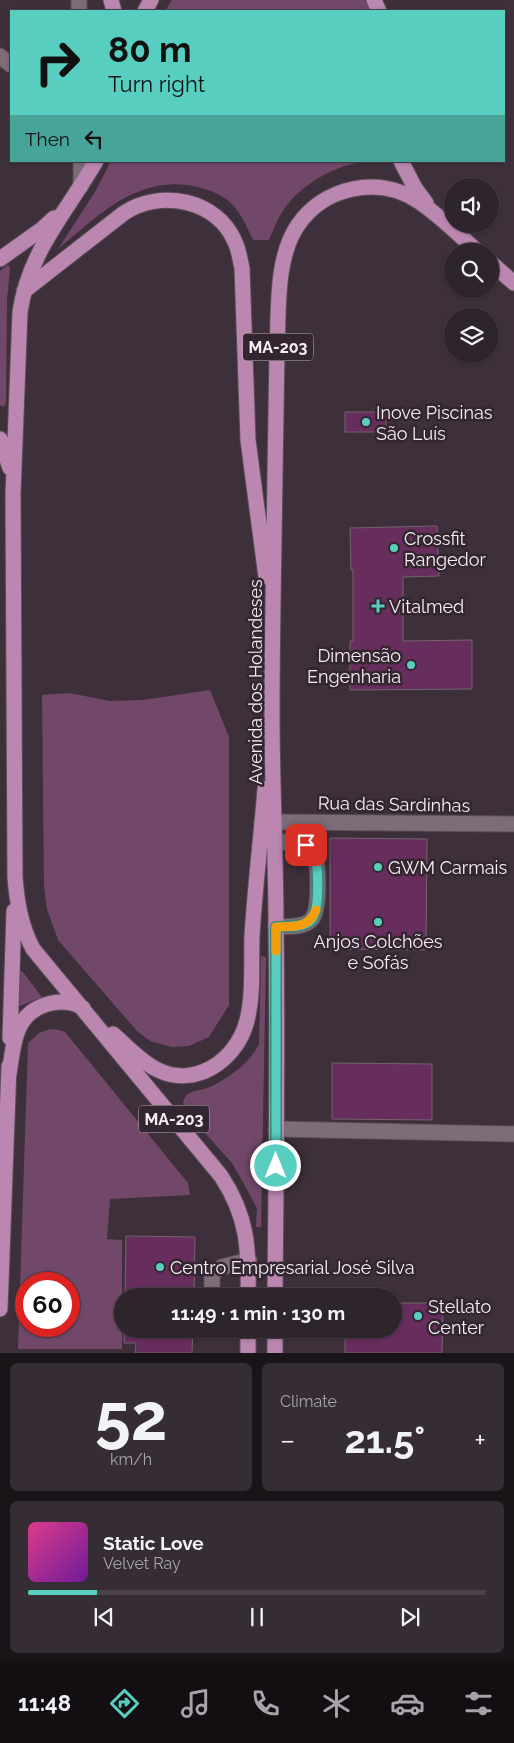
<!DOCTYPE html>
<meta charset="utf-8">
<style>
:root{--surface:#2e242c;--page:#362c34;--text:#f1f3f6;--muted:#a7a4a9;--line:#494148;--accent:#58cec0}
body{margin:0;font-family:Raleway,sans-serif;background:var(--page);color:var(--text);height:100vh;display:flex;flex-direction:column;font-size:19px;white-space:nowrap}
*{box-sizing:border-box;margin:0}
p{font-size:16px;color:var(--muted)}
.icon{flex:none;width:28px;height:28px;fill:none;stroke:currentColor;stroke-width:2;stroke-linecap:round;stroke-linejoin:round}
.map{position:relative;height:1353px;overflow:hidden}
.panel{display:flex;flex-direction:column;gap:10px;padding:10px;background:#191418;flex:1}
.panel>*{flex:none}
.banner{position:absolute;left:10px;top:10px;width:495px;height:152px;border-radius:0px;box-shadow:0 1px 4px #0004,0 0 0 1px var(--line);background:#58cec0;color:#111;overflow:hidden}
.fabs{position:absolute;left:444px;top:178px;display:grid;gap:10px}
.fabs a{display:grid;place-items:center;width:55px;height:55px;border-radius:50%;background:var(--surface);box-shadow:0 1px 4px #0004,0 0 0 1px var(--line);font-size:25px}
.speed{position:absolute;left:15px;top:1272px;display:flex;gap:10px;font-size:25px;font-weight:700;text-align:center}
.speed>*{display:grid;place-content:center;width:65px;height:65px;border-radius:50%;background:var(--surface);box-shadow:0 1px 4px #0004,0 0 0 1px var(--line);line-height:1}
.speed .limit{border:8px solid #d22;background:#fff;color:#111}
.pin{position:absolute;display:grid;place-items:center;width:42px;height:42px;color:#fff;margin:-21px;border-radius:10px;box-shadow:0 2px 8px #0006}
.me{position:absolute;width:55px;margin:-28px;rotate:0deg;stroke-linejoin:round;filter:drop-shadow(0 0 4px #0008)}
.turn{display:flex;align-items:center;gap:18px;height:105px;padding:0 15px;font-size:22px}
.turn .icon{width:65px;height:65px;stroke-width:2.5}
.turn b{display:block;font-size:35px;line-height:42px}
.then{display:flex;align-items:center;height:48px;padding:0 15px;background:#0003;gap:10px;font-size:19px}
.big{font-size:38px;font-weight:700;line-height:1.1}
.panel .widget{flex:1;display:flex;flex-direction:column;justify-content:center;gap:8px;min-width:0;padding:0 18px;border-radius:8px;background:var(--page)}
.panel .dial{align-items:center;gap:0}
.dial b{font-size:65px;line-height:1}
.song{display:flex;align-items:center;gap:15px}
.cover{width:60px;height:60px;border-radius:8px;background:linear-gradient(135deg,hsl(330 70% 55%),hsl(280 70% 35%))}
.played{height:5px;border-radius:2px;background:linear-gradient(90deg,var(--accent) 15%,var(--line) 15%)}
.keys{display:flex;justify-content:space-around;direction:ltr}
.heat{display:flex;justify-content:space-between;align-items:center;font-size:28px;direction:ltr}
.panel .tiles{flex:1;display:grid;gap:10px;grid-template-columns:1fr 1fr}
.widget:last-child{grid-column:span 2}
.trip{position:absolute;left:114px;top:1288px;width:288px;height:50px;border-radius:25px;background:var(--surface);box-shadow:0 1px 4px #0004,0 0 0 1px var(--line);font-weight:700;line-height:50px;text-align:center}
.tabs{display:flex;height:80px;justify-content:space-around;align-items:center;background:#120e12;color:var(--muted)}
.tabs .icon{width:35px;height:35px}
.tabs .active{color:var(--accent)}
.tabs b{font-size:22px;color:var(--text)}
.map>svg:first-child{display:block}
.green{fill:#72486a;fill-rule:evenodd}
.building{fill:#672d5d;stroke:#73646f}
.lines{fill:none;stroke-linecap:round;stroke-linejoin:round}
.minor-casing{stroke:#5b4f58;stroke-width:17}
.major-casing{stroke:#5b4f58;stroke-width:17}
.minor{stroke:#7c6d79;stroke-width:15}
.major{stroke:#bb86b0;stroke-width:15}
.route-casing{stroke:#39867d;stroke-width:12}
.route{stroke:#58cec0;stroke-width:9}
.slow{stroke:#f59e0b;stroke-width:9}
.poi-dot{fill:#58cec0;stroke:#332630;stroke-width:2}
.labels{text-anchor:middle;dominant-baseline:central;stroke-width:5;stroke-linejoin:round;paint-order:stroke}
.shield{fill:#332630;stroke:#bcb1b8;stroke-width:1}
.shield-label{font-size:16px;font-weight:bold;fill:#f6edf3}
.poi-label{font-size:18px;fill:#f6edf3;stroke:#332630;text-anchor:start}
.street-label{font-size:18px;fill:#f6edf3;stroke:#332630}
</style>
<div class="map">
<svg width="514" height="1353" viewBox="0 0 514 1353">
<rect width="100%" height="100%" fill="#3d303a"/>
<path class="green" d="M172,0H365L372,11H165Z
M111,161H370C340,163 306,181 287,205C279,215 274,228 269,240H253C239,209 232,196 198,187C139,173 100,214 58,249L95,192Z
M8,265L10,268L7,300L6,402L4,407L0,405V271Z
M210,690L229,737V1005L209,1037L189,1046L172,1047L150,1041L137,1031L58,940L47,909L44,887L42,695L69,693L110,701L143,700Z
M261,956L266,957L261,1227H256L257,1208L239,1175L232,1163L188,1114L183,1104C184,1100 184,1097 188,1094C194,1090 203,1090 210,1087C229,1078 250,1063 259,1044Z
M18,971H22L42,997L15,1008Z
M50,1029L59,1030L65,1032L188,1183L190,1195L110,1199L107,1239L122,1240V1349H18L28,1043L39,1033ZM26,1284H69V1326H26Z"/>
<path class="building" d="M345,412H386V432H345Z
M437,526L439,576L403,577V641L472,640V689L350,690V641H353V570H351L350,528Z
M330,838L427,839L426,950L330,949Z
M332,1063L432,1064V1120L332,1119Z
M126,1236L195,1237L194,1296H125Z
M392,1303H443L442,1353H345V1329H392Z
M124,1329H193L192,1353H135L136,1343H124Z"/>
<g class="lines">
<g class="minor-casing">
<path id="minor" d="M79,0V11
M0,56L11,65
M81,161V186
M274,822L514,824
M275,841L306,845L314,850C318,864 321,909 311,920C303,928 287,926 276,927
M276,1129L514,1134
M212,1296V1278L215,1271L222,1267L249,1260"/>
</g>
<g class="major-casing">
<path id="major" d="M111,0L114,11
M374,0L379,11
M145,11L151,0
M96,161C66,213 29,251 20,312L13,494L15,877C17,903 21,926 33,949L221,1176C248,1217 249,1249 248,1296
M401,161L415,188L426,203
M0,259L42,229L54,218
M490,262L514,283
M24,291L124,213C160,189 217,199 235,242C239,250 240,260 242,268L248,440L266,577
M0,439L10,468
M113,1034C127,1046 141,1062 158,1070C195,1088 235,1061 246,1024C254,997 251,964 252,936C255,887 261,838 265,789
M10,1038L14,911
M9,1074C14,1043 14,1011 52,1003C62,1001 75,1002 83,1008
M275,1296C276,1173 278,1050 276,927C276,856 272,785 272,714C272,634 274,554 275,474C276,433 276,392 277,351C279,312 275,258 298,225C324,187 378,175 418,201C439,215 458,234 477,251
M0,1309L9,1066
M248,1353V1329
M275,1353V1329"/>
</g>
<use href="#minor" class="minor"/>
<use href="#major" class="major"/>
</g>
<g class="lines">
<g class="route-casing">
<path id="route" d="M276,1166V927C287,926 303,928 311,920C321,909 318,864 314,850L306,845"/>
</g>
<use href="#route" class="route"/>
<path class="slow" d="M276,951V927C294,926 308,929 316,910"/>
</g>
<g class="poi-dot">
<circle cx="366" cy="422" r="5"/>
<circle cx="394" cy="548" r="5"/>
<path d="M375.5 598.5h5v5h5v5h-5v5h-5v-5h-5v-5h5z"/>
<circle cx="411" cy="665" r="5"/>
<circle cx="378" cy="867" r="5"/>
<circle cx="378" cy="922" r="5"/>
<circle cx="160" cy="1267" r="5"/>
<circle cx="418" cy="1316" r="5"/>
</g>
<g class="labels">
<g class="shield">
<rect x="243" y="333.5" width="70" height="27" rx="4"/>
<rect x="139" y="1105.5" width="70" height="27" rx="4"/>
</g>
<g class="shield-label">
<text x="278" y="347">MA-203</text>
<text x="174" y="1119">MA-203</text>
</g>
<g class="poi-label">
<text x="376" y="412">Inove Piscinas<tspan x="376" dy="21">São Luís</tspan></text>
<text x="404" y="538">Crossfit<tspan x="404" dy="21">Rangedor</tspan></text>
<text x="389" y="606">Vitalmed</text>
<text x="401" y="655" text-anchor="end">Dimensão<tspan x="401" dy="21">Engenharia</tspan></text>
<text x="388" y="867">GWM Carmais</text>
<text x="378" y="941" text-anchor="middle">Anjos Colchões<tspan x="378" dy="21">e Sofás</tspan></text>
<text x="170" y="1267">Centro Empresarial José Silva</text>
<text x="428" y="1306">Stellato<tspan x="428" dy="21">Center</tspan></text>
</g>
<g class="street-label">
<text transform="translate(255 682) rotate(-90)">Avenida dos Holandeses</text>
<text transform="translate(394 804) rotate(1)">Rua das Sardinhas</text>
</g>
</g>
</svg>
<div class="fabs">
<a><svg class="icon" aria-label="sound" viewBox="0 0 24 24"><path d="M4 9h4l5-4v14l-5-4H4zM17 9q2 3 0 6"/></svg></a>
<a><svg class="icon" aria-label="search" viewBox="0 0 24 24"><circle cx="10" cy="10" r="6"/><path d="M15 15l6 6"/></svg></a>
<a><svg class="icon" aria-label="layers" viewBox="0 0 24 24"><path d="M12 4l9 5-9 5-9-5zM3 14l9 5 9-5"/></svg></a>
</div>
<div class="speed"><div class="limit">60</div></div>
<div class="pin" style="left:306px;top:845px;background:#d93025"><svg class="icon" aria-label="arrive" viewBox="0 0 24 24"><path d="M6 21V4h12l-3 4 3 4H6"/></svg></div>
<svg class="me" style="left:276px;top:1166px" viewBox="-20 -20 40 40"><circle r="17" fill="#58cec0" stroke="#fff" stroke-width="3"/><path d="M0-11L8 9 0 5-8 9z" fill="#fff"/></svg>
<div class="trip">11:49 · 1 min · 130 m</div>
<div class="banner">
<div class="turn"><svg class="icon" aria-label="right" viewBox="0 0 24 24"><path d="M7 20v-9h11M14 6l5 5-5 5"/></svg><div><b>80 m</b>Turn right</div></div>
<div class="then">Then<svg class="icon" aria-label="left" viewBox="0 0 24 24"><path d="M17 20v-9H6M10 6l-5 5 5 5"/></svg></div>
</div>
</div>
<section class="panel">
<div class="tiles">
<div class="widget dial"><b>52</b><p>km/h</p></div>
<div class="widget"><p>Climate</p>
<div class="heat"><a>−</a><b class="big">21.5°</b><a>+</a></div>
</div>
<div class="widget">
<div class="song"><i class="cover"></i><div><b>Static Love</b><p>Velvet Ray</p></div></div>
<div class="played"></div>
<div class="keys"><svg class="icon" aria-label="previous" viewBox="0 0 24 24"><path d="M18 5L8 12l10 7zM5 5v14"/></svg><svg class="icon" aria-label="pause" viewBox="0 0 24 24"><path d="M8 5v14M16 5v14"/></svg><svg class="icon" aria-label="next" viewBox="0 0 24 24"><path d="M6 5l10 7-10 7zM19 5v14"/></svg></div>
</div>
</div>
</section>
<nav class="tabs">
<b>11:48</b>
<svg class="icon active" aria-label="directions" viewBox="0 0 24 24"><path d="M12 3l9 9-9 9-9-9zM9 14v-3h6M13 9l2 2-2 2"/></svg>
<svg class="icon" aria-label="music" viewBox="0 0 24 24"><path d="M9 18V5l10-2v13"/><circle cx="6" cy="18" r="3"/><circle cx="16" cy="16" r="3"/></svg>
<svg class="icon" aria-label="phone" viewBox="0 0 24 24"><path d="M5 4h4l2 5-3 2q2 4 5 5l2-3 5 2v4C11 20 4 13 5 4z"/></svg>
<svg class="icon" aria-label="climate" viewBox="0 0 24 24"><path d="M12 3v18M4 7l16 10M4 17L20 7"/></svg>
<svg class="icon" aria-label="car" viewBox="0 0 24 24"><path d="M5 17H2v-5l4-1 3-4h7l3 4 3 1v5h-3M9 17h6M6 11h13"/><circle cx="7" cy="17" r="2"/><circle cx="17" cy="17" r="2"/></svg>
<svg class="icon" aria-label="filters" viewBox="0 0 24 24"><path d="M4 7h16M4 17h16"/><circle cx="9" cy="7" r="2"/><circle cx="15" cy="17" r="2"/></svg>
</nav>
